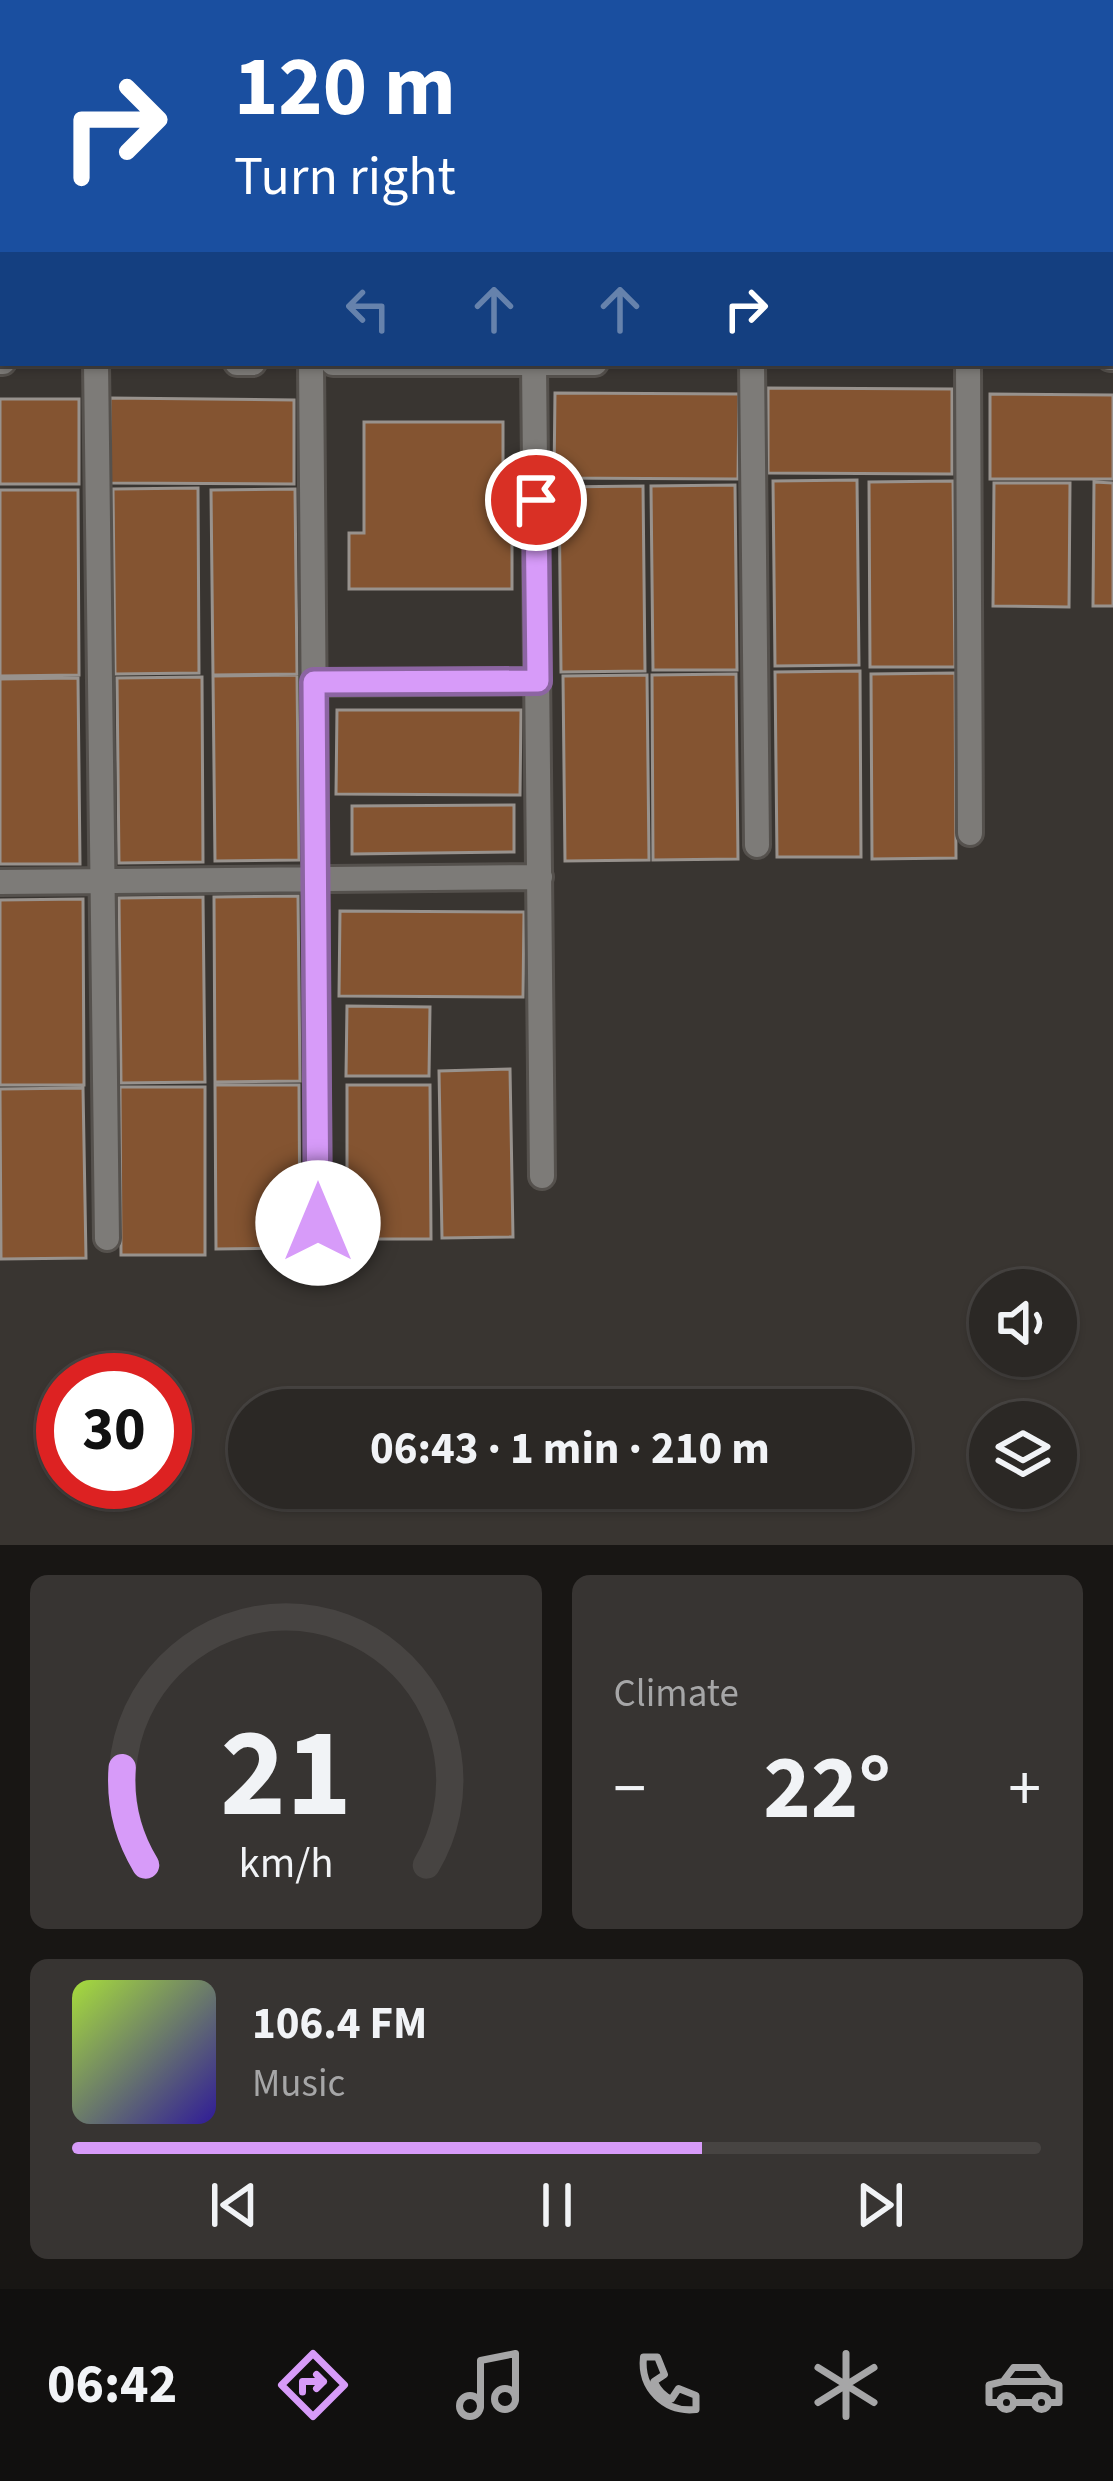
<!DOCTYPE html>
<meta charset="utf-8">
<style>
:root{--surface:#2b2825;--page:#373432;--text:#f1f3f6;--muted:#a6a6a7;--line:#474442;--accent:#d79bf9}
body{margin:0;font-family:"Source Sans 3",sans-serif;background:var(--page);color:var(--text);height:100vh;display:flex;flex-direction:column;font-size:45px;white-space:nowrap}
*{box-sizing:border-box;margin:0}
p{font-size:39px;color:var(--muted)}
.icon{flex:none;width:66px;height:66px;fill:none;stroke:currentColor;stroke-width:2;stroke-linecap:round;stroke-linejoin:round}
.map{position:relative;height:1545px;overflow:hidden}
.sheet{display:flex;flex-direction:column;gap:30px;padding:30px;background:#181614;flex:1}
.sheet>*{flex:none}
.hud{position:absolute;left:0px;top:0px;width:1113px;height:366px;box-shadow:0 3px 9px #0004,0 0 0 3px var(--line);background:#1a4fa0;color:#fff;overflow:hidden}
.controls{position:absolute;left:969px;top:1269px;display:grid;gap:24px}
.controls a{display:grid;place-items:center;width:108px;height:108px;border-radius:50%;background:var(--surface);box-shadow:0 3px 9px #0004,0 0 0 3px var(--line);font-size:60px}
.speed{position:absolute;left:36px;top:1353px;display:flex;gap:24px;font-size:60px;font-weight:700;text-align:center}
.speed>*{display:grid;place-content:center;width:156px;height:156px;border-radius:50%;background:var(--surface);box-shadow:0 3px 9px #0004,0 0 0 3px var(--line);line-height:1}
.speed .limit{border:18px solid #d22;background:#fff;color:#111}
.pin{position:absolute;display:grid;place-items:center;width:102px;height:102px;color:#fff;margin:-51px;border:6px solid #fff;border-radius:50%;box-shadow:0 3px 12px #0007}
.me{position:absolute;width:132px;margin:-66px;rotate:0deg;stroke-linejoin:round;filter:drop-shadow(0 0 9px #0008)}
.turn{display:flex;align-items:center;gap:42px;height:252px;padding:0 36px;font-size:54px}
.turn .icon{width:156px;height:156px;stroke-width:2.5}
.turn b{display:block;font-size:84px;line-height:102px}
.lanes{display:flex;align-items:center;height:114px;padding:0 36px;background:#0003;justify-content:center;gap:60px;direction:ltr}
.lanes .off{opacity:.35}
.big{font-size:90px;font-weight:700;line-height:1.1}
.sheet .tile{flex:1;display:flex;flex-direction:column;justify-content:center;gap:18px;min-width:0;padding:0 42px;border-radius:18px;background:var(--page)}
.sheet .dial{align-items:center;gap:0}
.dial svg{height:312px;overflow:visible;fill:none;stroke:var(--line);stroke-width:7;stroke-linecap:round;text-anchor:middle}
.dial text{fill:var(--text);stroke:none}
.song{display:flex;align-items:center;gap:36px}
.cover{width:144px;height:144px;border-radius:18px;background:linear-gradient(135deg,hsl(80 70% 55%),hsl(250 70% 35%))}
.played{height:12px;border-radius:6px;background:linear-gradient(90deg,var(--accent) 65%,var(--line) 65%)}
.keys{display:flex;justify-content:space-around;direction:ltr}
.heat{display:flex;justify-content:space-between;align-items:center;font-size:66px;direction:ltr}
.sheet .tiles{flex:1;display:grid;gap:30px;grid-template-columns:1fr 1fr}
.tile:last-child{grid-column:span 2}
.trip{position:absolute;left:228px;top:1389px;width:684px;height:120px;border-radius:60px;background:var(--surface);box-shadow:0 3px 9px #0004,0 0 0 3px var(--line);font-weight:700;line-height:120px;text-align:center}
.tabs{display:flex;height:192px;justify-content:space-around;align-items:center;background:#11100f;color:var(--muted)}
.tabs .icon{width:84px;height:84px}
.tabs .selected{color:var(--accent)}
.tabs b{font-size:54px;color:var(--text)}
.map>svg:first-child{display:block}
.building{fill:#845431;stroke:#98928d;stroke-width:3}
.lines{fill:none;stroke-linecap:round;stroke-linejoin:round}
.street-casing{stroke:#55514d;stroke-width:30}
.street{stroke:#7d7b78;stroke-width:24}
.route-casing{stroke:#8c65a2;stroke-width:30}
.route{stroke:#d79bf9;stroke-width:21}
</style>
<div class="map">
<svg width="1113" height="1545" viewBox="0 0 1113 1545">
<rect width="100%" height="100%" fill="#393531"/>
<path class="building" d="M0,0H69V3H3V67L0,68Z
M114,0H198V3H114Z
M208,0H292V3H208Z
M332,0H416V3H332Z
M768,0H853V3H768Z
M866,0H950V3H866Z
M994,0H1053L1066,3H994Z
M1110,12L1113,13V245H1110Z
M0,70H3V256H0Z
M1110,250H1113V335H1110Z
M0,261H3V346H0Z
M768,388L952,389V474L768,473Z
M555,393L739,394L738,479L554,478Z
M990,394L1113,395V479H990Z
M110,398L294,400V484L110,483Z
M0,399H79V484H0Z
M364,422H503V532L512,533V589H349V533H364Z
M857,480L859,665L775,666L773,481Z
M953,481L955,667H870L869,482Z
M1094,482L1113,483V606H1093Z
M994,483H1070L1069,607L993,606Z
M735,485L737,670H653L651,486Z
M643,486L645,671L561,672L559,487Z
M198,488L199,673L115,674L113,489Z
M295,489L297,674L213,675L211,490Z
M0,490H78L79,675L0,676Z
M860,671L861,857H777L775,672Z
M955,673L956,858L872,859L871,674Z
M736,674L738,859L653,860L652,675Z
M297,675L299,860L215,861L213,676Z
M647,675L649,860L565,861L563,676Z
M202,677L203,862L119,863L117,678Z
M78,678L80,864H0V679Z
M337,710H521L520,795L336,794Z
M514,805V852L352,854V806Z
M298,896L300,1081L215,1082L214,897Z
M203,897L205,1082L121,1083L119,898Z
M83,899L84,1085H0V900Z
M340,911L524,912L523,997L339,996Z
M347,1006L430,1007L429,1076H346Z
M510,1069L513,1237L442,1238L439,1071Z
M215,1085H299L300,1248L216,1249Z
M347,1085H430L431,1239H347Z
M120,1087H205V1255H121Z
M83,1088L86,1258L1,1259L0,1089Z"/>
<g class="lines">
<g class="street-casing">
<path id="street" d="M92,0V3
M309,0V3
M749,0V3
M967,0V3
M1110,358H1113
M0,362H3
M96,363L107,1238
M237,363H253
M311,363L318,1223
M333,363H595
M534,363L542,1176
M752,363L757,845
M968,363L970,833
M314,683L538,681
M0,882L540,877"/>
</g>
<use href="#street" class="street"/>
</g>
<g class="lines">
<g class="route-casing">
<path id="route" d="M318,1223L314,682L538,681L536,500"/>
</g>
<use href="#route" class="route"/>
</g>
</svg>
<div class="controls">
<a><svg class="icon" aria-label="sound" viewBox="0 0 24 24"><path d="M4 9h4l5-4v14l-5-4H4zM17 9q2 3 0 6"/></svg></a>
<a><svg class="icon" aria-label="layers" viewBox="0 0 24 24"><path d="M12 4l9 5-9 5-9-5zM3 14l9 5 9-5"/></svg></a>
</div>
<div class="speed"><div class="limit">30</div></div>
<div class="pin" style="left:536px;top:500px;background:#d93025"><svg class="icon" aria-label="arrive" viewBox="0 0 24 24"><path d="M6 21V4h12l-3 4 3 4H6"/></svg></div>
<svg class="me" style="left:318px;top:1223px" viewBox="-20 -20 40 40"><circle r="19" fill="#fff"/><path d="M0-13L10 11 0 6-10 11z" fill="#d79bf9"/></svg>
<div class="trip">06:43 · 1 min · 210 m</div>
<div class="hud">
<div class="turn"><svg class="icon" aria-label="right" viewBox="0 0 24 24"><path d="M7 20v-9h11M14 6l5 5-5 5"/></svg><div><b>120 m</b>Turn right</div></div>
<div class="lanes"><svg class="icon off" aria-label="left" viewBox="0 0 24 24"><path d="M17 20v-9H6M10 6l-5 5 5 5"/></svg><svg class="icon off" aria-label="ahead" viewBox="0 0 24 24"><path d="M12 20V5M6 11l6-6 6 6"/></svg><svg class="icon off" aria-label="ahead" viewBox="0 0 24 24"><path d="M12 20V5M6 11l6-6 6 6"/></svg><svg class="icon" aria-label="right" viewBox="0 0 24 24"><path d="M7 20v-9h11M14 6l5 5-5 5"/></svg></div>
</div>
</div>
<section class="sheet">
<div class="tiles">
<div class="tile dial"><svg viewBox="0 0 100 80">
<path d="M14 69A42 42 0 1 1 86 69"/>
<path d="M14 69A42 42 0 0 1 8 44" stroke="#d79bf9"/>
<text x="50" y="56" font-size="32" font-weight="700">21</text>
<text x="50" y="72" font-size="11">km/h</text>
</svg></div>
<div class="tile"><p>Climate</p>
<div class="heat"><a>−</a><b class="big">22°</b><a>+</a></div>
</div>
<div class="tile">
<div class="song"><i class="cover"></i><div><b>106.4 FM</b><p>Music</p></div></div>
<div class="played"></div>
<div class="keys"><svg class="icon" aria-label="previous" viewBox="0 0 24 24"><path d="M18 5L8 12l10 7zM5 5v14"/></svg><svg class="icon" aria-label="pause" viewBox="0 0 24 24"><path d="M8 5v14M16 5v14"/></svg><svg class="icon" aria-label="next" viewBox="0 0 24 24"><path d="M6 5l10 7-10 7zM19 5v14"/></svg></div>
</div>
</div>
</section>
<nav class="tabs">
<b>06:42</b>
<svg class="icon selected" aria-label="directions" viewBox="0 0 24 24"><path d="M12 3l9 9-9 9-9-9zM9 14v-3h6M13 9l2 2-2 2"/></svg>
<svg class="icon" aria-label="music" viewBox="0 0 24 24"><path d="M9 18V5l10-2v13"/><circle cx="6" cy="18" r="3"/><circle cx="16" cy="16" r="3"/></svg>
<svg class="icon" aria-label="phone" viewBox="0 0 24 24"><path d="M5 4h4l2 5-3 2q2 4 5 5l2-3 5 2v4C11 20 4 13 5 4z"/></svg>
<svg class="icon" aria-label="climate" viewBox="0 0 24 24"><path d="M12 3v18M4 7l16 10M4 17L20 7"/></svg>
<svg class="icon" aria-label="car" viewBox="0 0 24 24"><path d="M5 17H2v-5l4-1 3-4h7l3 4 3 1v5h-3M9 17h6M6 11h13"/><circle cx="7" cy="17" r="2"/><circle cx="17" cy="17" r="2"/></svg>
</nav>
